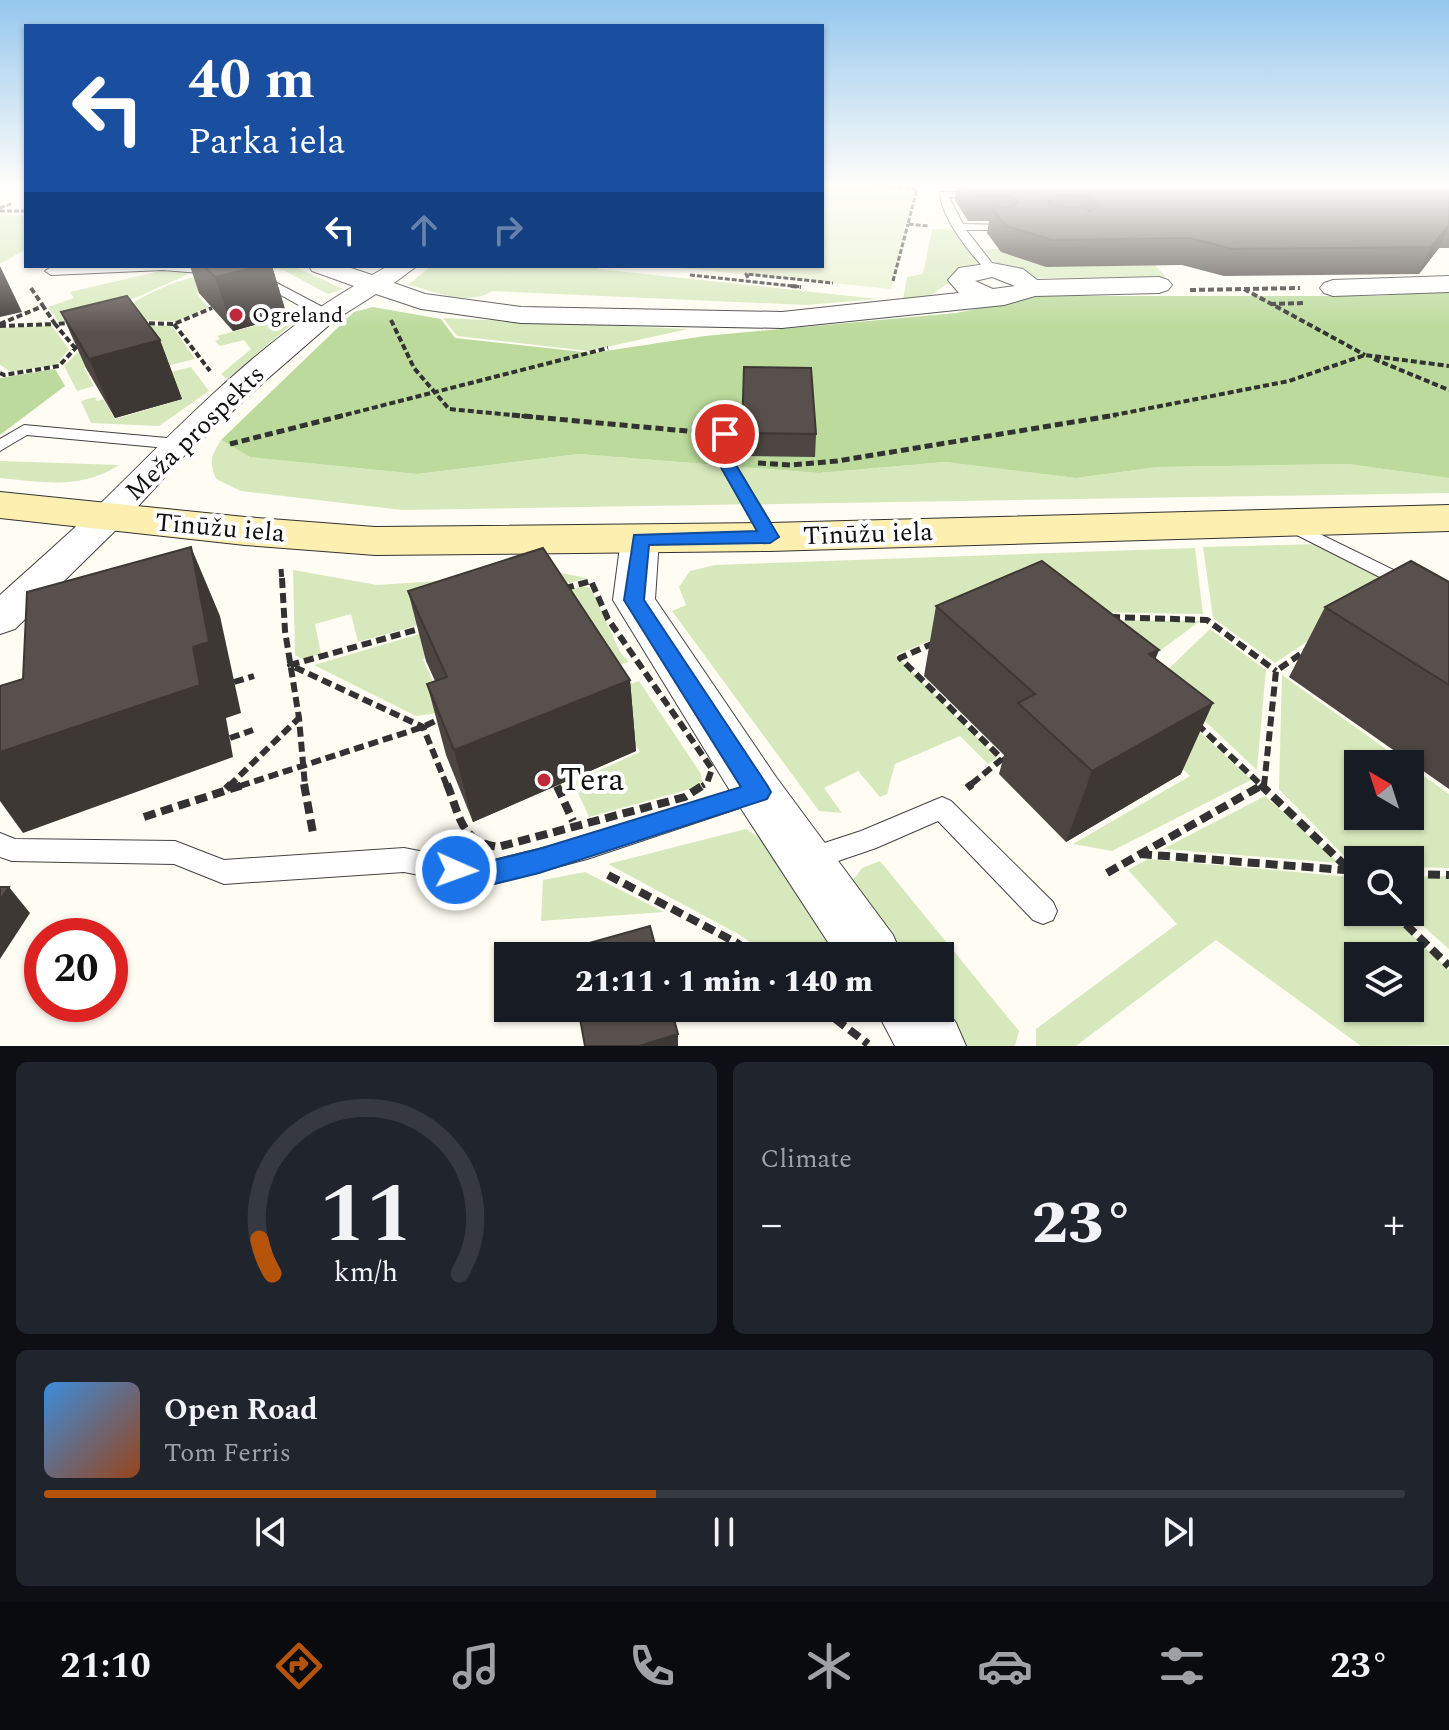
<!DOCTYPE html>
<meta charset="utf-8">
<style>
:root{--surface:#171b24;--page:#20242c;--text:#f1f3f6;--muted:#9ea1a6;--line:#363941;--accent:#b45309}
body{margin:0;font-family:Spectral,serif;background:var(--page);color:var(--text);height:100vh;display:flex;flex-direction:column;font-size:30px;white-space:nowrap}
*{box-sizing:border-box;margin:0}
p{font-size:26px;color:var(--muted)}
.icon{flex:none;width:44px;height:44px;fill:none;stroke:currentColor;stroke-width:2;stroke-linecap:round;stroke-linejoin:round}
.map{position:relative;height:1046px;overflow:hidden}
.drawer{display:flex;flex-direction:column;gap:16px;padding:16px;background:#0d0f14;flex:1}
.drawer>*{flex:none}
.top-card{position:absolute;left:24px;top:24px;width:800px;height:244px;border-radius:0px;box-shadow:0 2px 6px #0004;background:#1a4fa0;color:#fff;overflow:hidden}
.needle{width:52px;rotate:321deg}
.buttons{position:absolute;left:1344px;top:750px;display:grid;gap:16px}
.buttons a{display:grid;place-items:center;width:80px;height:80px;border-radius:0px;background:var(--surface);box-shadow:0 2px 6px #0004;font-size:40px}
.speed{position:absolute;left:24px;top:918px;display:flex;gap:16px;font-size:40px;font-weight:700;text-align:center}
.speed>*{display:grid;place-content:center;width:104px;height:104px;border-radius:50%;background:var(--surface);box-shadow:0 2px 6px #0004;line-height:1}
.speed .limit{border:12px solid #d22;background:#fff;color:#111}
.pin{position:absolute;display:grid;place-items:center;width:68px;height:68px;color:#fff;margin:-34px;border:4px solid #fff;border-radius:50%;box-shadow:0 2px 8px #0007}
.me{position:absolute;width:88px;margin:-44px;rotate:92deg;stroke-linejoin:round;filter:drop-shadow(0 0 6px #0008)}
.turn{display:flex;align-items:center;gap:28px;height:168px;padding:0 32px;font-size:36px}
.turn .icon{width:104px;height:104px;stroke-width:2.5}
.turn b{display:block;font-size:56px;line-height:68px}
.lanes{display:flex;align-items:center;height:76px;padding:0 32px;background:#0003;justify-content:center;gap:40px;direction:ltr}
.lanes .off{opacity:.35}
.big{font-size:60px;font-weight:800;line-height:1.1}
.drawer .tile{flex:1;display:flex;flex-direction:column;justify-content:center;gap:12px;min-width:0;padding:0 28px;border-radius:12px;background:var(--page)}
.drawer .dial{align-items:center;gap:0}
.dial svg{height:208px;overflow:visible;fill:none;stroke:var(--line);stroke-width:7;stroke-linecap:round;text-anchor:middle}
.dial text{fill:var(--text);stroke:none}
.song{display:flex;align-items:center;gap:24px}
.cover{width:96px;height:96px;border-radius:12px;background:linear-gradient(135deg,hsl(210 70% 55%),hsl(20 70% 35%))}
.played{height:8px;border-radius:4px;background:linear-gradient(90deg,var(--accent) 45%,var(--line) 45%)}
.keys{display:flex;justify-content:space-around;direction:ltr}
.heat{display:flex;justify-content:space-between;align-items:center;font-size:44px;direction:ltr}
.drawer .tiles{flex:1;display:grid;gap:16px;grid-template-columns:1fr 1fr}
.tile:last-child{grid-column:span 2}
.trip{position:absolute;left:494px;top:942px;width:460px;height:80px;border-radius:0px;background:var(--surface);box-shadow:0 2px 6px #0004;font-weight:800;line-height:80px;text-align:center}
.tab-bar{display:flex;height:128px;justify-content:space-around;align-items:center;background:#090b0e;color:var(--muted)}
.tab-bar .icon{width:56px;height:56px}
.tab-bar .selected{color:var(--accent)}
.tab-bar b{font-size:36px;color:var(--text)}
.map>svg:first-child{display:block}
.green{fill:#d7e9bc;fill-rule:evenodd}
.forest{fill:#bcda9c}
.pitch{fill:#e7f1ce}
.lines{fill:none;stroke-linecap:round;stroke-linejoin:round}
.service-casing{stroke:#434343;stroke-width:2}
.minor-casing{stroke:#434343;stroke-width:2}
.secondary-casing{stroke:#323232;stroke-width:2}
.path-far4{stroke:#323232;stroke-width:3;stroke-dasharray:5 2;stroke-linecap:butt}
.path-far3{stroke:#323232;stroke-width:4;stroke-dasharray:6 3;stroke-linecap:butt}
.path-far2{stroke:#323232;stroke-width:5;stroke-dasharray:8 4;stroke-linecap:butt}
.path-far1{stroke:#323232;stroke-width:6;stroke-dasharray:10 5;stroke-linecap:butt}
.path{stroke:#323232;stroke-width:8;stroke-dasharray:12 6;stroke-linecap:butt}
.service{fill:#fff;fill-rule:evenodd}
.minor{fill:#fff;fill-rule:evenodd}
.secondary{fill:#fdefb0;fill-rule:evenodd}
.wall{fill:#4c4541}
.shaded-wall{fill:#3e3835}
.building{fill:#58504c;stroke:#3e3835;stroke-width:2;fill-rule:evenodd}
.route{fill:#1a73e8;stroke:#114b97;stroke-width:2}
.poi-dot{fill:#be2a3b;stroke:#fff;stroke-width:3}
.labels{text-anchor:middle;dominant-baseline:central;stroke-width:8;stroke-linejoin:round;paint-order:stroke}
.far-poi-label{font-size:22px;fill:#101010;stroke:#fff;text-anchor:start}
.street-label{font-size:26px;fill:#101010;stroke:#fff}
.near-poi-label{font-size:32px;fill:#101010;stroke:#fff;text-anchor:start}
</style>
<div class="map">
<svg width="1449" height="1046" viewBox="0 0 1449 1046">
<rect width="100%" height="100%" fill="#fffcf3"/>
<path class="green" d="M0,215L26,216V249L0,264Z
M932,229L954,230L978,262L930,296L903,299L907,277L923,274Z
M985,249H999L1046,267L1155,265L1166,277L1035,278L997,266Z
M235,266H293L343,289L328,294L283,270Z
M431,266H599L598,269L878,299L806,305L492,291C468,307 435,291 408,285Z
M160,271L189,272L187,275L126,302L101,320L58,321L48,307L74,298L70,292Z
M218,273L248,280L196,293L208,307L177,321L109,320C140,295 178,277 218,273Z
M289,316L292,324L227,379L221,374L251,349L244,340L220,346L215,341L220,339L217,336Z
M443,318L688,329L588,351L457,336Z
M51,325L69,349L56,365L11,372L0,365V328Z
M105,325L172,326L195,359L163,367L150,350L84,368L94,386L77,391L64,366Z
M191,367L209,391L159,426L91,423L81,401L95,397L97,401L103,399L115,419L183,399L166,373Z
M221,440L251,457L417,474L579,454L819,473L945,462L1076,478L1158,467L1348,464L1449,478V493L402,510L241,491L216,479C209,462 211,456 221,440Z
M0,461L119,465C80,490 44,482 0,478Z
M1321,544L1426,595L1365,603L1275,663L1213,618L1203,547Z
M1195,548L1203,614L1089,612L1029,598L896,655L997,758L988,764L960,736L895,764L887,794L880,797L858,771L824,788L842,813L819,811L672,611L686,605L679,587L690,571L715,565Z
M293,570L377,585L561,573L587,578L358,642L351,614L315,624L321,654L302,659L295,655Z
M582,586L590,588L594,595L620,652L629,662L615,666L556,613L423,659L447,712L416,716L314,665Z
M1094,620L1200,621L1122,679Z
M1210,629L1266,670L1257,770L1159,678Z
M1282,675L1407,764H1358V816H1410V766L1449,794V868L1410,867V860L1349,861L1279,789Z
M639,681L701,774L702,782L694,788L589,817L573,782L640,752L604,693Z
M1156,691L1251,780L1112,851L1073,844L1190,776L1136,725Z
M1265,796L1339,863L1163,849Z
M746,829L774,846L848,956H771L740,935L608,864Z
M1148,859L1351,877L1358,883V912H1388L1449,970V1045L1361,1046L1216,940L1076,1046H1036V1029L1177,924L1128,870ZM1358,956H1410V1008H1358Z
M880,861L1019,1031L1015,1046H965L940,1008V956H901L850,884L862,868Z
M585,872L664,912L541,921L543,880Z
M1449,876V949L1407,912H1410V877Z"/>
<path class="forest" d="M1449,291V478L1348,464L1158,467L1076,478L945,462L819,473L579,454L417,474L250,457L221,440L354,312L373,307L441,319L455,338L592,353L705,336L956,313L1040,296H1377Z
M55,369L65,386L0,435V378Z"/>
<path class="pitch" d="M822,185L917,189L891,289L661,266H822Z"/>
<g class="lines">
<g class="service-casing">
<path id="service" d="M940,192L983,193V197L980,198L949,197L963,224L1010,225V229L1006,230H966L996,268V272H988C970,254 940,216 940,192Z
M93,266H205L219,270L213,274L163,270L51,275L45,271L51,267Z
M258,273L330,311L331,314L320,317L254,280V274Z
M724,408L732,413L734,462L779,537L776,541H764L718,462L716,413Z
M24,425L178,439L186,444L178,449L27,435L0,451V439Z
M1287,518L1449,597V612L1281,527L1278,523Z
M758,782L767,785L770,792L767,799L587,859L482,887L404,872L224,884L174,864L12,861L0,857V833L15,839L175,841L224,860L404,848L482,863L587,837Z
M942,797L951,801L1053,902L1057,911L1053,920L1043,924L1033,920L938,821L876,848L809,871L800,867L796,859L800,851L861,831Z"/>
</g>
<g class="minor-casing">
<path id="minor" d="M992,263L1023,269L1037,280L1159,277L1168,280L1172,285L1168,290L1159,293L1035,296L1004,305L782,328L521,323L421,309L376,294L335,320L266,380L184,456L121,525L15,629L0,634V595C32,566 64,538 95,509C176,430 255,344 354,286L312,271L309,266H345L372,275L388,266H417L394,283L425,294L521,307L782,312L959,293L948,280L959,268ZM992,277L1015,286L993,289L975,281Z
M1449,276V292L1333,296L1324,293L1320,288L1324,283L1333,280Z
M640,527L654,531L659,539L655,599L776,777L893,935L902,956H837L740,807L613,600L621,539L626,531Z
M940,1000L956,1023L966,1046H895L875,1008H940Z"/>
</g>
<g class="secondary-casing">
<path id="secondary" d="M0,492L245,517L375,527L770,523L1449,505V531L770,551L375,555L245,545L0,518Z"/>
</g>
<path class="path-far4" d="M863,185L917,189L908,224L929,226
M0,208L13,203
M0,211H26
M690,275L801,287
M748,278L746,274L833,283
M893,281L908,224"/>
<path class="path-far3" d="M791,286L801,287
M31,288L43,306
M1244,289L1365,355
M1190,290L1300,288
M1270,304L1304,303
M391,320L414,368L449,409L533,417
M140,323L174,324L212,308
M0,324L43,306L55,324L70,323
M174,324L210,371
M0,326L55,324L75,348
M1374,359L1449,390
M0,373L4,375L59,366L81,342
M337,417L608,348
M1104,417L1289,381L1365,355L1449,366"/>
<path class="path-far2" d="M512,415L698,432
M230,444L345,415
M758,463L791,465L837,461L1116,415
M281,569L282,580"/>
<path class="path-far1" d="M282,578L285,631L299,718L305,786
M1110,617L1207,620L1276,671
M934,643L900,658L1002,759L969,786
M234,682L254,676
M1197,724L1262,786
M230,738L253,730
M229,786L299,718
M240,786L423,727L441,718
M447,786L423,727L290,665L591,581L608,619L712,769L707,783L702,786
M1264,786L1276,671L1305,651"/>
<path class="path" d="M304,784L313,833
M447,784C460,816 460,841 498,847L685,797L705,784
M1260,784L1358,878
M557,786L573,821
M967,788L972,784
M226,789L231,784
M144,817L246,784
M1140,854L1358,871
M1107,873L1264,784
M1410,874L1449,875
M608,875L737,943L754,956
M1393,912L1449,966
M821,1008L868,1044"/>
<use href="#service" class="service"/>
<use href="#minor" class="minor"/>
<use href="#secondary" class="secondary"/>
</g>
<path class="wall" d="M945,185H1449V248H1439L1419,274L1224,276L1182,265L1046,267L1001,252L987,233L989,221H968L955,200L956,188H947Z
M190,266H272L287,316L233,331L199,293Z
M61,312L160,340L182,399L115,418L86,368Z
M744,367L816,434L815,457L742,456Z
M1449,582V789L1289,677L1325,607Z
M408,591L630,680L636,751L473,822L446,755L427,684L435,681L426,661Z
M936,606L1155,659L1181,774L1066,842L999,774L1004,755L924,676Z"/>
<path class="shaded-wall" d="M1054,195L1049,220L1047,199Z
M1449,225L1439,248L1419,274L1431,247Z
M0,266L22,312L0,317Z
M260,266H272L287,316L233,331L215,277Z
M160,340L182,399L115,418L89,359Z
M191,547L220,616L241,713L226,718L233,757L23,833L0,801V752L193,647Z
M1159,650L1132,720L1149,654Z
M630,680L636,751L473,822L454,750Z
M1213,703L1181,774L1066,842L1092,771Z
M9,887L30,913L0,959V900Z
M678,1034V1046H639Z"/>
<path class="building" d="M964,185H1449V225L1431,247L1233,249L1190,238L1052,240L1006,226L992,208L1012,207L1018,203L1017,200L1010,196H972ZM1054,195L1087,196L1100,205L1090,211L1083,208L1050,206L1047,199Z
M204,266H260L215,277Z
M127,296L160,340L89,359L61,312Z
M744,367L811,368L816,434L742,433Z
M191,547L209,642L193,647L200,685L0,752V686L23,679L27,592Z
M543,548L630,680L454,750L427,684L447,677L408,591Z
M1042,561L1159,650L1149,654L1213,703L1092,771L1018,703L1035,694L936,606Z
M1411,561L1449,582V685L1325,607Z
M0,887H9L0,900Z
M650,926L658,956H569L568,949Z
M578,1008H671L678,1034L639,1046H585Z"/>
<linearGradient id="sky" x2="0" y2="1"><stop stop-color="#95c7ed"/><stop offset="0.56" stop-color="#fffefa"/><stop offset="1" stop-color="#fffefa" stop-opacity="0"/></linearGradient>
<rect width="1449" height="332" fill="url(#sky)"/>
<path class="route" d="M725,429L733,434L734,462L779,537L770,543L649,545L644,600L767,785L771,792L767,799L539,873L482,887L447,879L443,870L447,862L456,858L482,863L539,849L741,787L624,600L634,535L757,531L718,462L717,434Z"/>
<g class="poi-dot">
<circle cx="236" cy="315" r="8"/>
<circle cx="544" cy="780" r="8"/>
</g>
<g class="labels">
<g class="far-poi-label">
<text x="252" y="315">Ogreland</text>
</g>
<g class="street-label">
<text transform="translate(195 433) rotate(-44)">Meža prospekts</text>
<text transform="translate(220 528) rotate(5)">Tīnūžu iela</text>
<text transform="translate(868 534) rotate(-2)">Tīnūžu iela</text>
</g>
<g class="near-poi-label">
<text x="560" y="780">Tera</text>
</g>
</g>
</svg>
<div class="buttons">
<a><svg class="needle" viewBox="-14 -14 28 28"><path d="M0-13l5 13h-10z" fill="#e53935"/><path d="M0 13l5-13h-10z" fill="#9ea1a6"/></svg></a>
<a><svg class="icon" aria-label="search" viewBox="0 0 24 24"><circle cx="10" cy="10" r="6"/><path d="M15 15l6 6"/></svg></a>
<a><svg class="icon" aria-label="layers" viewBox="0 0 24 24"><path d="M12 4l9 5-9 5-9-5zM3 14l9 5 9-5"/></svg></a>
</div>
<div class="speed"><div class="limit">20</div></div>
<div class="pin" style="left:725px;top:434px;background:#d93025"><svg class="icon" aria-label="arrive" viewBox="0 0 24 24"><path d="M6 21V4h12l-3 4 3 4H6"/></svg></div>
<svg class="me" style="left:456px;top:870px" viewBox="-20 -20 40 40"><circle r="17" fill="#1a73e8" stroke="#fff" stroke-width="3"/><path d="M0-11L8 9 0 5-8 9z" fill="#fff"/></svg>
<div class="trip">21:11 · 1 min · 140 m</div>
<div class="top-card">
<div class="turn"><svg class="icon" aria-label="left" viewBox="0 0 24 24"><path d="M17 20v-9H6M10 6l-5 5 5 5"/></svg><div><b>40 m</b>Parka iela</div></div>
<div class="lanes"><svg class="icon" aria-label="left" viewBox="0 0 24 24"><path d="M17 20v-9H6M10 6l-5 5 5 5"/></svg><svg class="icon off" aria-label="ahead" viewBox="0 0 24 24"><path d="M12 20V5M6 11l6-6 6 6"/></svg><svg class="icon off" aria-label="right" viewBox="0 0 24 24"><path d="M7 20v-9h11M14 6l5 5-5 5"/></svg></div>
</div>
</div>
<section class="drawer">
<div class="tiles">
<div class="tile dial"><svg viewBox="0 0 100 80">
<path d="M14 69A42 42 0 1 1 86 69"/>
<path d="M14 69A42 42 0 0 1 9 56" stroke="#b45309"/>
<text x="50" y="56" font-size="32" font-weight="700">11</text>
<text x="50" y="72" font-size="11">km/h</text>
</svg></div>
<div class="tile"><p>Climate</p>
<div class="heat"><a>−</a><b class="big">23°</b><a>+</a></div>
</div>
<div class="tile">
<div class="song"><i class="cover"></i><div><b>Open Road</b><p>Tom Ferris</p></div></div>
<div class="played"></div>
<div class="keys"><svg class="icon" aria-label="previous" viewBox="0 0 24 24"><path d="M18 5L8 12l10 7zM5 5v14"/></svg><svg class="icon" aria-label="pause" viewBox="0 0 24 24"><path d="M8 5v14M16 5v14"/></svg><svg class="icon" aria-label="next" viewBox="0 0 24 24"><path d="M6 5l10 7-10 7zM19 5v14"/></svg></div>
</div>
</div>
</section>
<nav class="tab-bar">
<b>21:10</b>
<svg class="icon selected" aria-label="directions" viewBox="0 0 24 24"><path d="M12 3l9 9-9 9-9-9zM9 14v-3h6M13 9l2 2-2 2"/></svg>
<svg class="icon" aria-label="music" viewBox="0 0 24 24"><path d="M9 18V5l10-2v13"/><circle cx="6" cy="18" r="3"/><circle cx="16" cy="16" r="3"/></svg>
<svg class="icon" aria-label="phone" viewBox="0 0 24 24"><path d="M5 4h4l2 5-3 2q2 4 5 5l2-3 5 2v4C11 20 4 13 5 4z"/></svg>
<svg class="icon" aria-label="climate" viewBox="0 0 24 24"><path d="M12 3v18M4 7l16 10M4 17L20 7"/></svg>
<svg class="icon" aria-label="car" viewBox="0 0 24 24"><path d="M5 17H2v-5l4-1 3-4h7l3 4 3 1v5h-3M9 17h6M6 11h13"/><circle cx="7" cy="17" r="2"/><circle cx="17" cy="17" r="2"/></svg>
<svg class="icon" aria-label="filters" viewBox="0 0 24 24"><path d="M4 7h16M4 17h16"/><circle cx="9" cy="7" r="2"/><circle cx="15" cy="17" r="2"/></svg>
<b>23°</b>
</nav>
